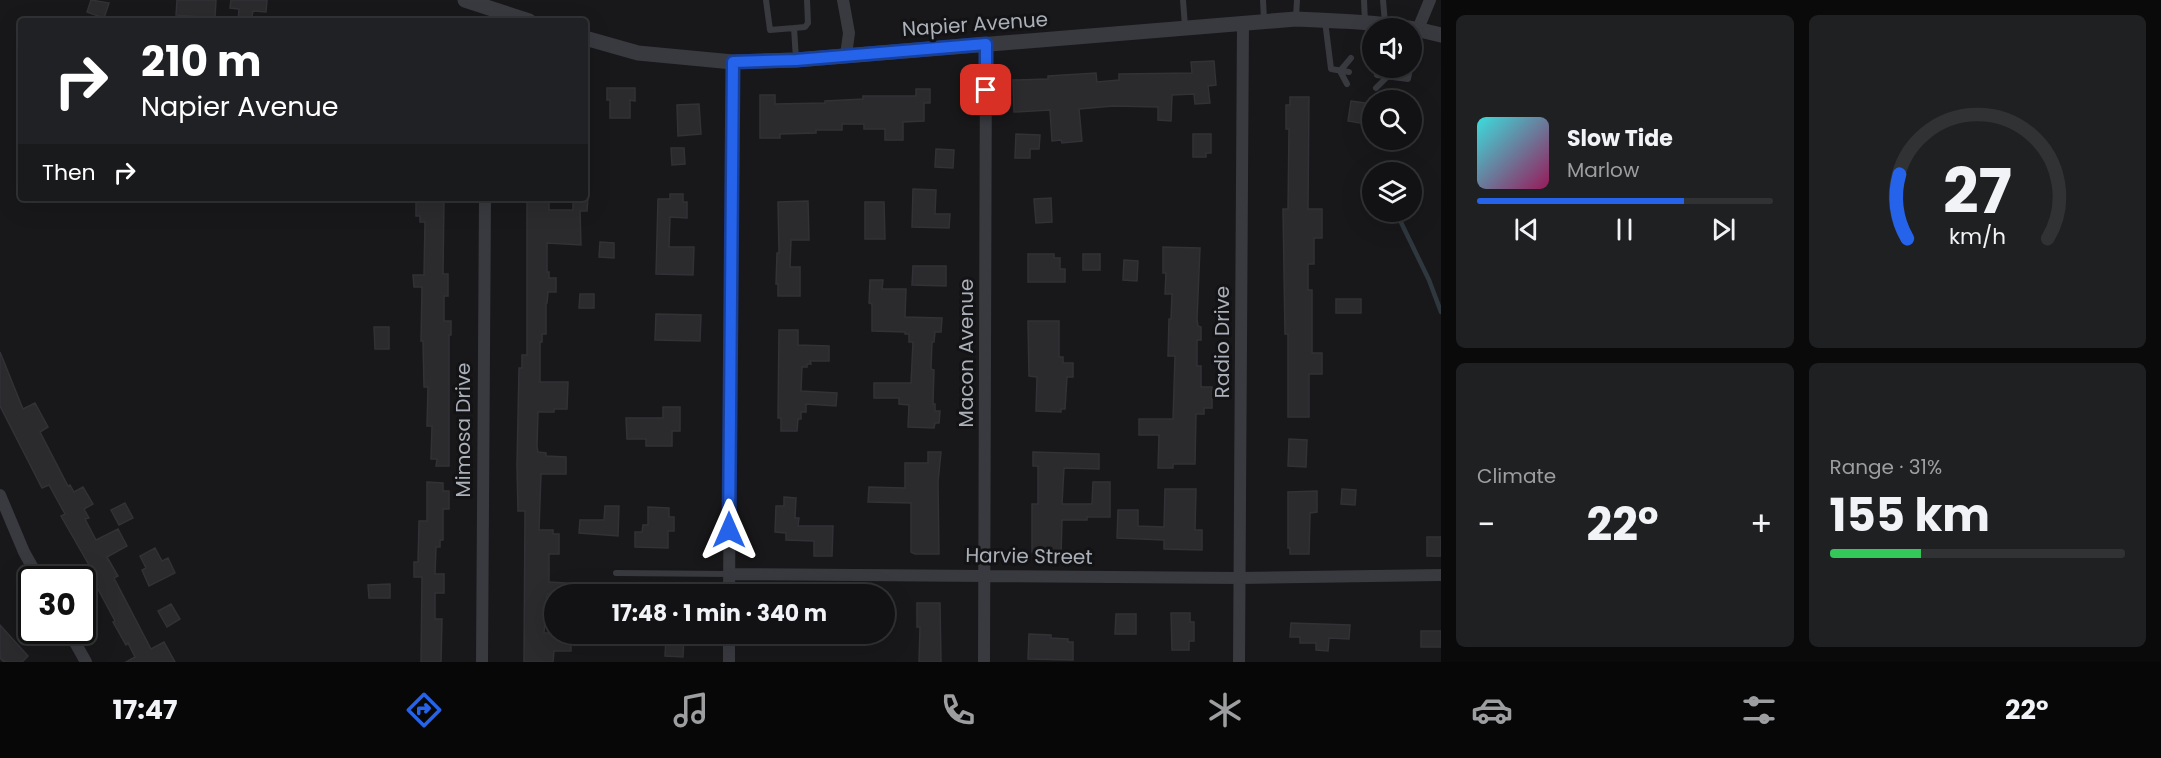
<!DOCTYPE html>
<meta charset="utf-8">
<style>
:root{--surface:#121214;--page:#1f2022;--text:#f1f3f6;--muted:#9c9ea0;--line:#313234;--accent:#2563eb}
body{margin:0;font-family:Poppins,sans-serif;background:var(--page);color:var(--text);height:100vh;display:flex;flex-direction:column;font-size:22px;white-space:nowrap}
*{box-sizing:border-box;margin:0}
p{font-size:20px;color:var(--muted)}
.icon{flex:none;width:33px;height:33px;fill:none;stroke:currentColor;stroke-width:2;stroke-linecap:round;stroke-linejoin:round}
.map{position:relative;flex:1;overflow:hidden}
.details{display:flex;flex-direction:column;gap:15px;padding:15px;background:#0a0a0b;width:720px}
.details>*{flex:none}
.top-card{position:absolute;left:18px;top:18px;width:570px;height:183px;border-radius:6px;box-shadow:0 6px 24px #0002,0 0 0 2px var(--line);background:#202124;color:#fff;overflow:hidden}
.tools{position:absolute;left:1362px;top:18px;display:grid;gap:12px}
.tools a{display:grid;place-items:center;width:60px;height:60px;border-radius:50%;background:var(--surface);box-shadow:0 6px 24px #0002,0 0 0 2px var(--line);font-size:30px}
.speed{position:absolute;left:18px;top:566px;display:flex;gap:12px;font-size:30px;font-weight:700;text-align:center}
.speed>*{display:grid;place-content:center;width:78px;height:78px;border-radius:50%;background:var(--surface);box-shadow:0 6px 24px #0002,0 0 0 2px var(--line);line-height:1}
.speed .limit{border:3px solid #111;border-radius:9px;background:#fff;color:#111}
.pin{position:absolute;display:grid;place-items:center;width:51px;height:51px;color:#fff;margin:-26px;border-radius:12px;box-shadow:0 3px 9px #0006}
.me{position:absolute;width:66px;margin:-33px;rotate:0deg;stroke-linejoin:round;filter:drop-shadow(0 0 4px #0008)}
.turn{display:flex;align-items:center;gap:21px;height:126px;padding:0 24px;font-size:27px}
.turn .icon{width:78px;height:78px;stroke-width:2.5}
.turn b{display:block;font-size:42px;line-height:51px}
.then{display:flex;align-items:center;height:57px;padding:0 24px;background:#0003;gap:12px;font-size:22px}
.big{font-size:45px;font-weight:700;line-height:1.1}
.details .tile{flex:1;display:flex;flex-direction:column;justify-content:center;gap:9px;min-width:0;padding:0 21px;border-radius:9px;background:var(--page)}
.details .dial{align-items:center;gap:0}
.dial svg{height:156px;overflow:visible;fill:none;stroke:var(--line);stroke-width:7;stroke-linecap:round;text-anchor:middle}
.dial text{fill:var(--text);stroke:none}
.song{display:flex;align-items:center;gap:18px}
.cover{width:72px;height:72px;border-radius:9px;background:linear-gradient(135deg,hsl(180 70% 55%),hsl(330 70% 35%))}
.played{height:6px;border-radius:3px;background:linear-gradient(90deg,var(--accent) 70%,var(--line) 70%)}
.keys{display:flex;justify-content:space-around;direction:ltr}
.heat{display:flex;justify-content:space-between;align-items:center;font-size:33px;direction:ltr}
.charge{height:9px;border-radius:4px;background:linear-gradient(90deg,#34c759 31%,var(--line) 0)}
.details .tiles{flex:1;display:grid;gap:15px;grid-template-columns:repeat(2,1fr)}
.trip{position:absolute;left:544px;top:584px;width:351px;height:60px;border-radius:30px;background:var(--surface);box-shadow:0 6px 24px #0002,0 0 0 2px var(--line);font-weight:700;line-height:60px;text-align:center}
.tabs{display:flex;height:96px;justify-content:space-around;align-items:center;background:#070708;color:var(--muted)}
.tabs .icon{width:42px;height:42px}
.tabs .current{color:var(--accent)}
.tabs b{font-size:27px;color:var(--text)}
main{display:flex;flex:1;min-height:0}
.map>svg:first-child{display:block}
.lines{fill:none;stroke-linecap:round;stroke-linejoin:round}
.stream{stroke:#2e383e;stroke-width:4.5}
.building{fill:#2b2b2e;stroke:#323236;stroke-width:1.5}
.service{stroke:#393a3f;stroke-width:6}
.minor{stroke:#393a3f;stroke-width:12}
.tertiary{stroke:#393a3f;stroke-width:15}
.route-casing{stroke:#184099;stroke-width:15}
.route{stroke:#2563eb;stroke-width:10}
.labels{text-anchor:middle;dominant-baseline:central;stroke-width:6;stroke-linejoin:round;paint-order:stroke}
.street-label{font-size:20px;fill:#aab0b9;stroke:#131315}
</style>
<main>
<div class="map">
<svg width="1441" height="662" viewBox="0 0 1441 662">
<rect width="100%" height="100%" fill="#18181a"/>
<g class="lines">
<path class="stream" d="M1375,169L1377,172
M1396,212L1429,280L1441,312"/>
</g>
<path class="building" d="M91,0L109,3L104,18L87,12Z
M177,0H216L215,18L176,15Z
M231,0H267L266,12L253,11L251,21H238L239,9L230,8Z
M1214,61L1216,85L1208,86L1210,103L1195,104L1194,94L1172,95L1171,121L1158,120V107L1113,106L1079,109L1082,141L1062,143L1061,140L1052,141L1050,110L1014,112L1013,80L1048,79V76L1096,73L1097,82L1119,80V74L1192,73L1191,62Z
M607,88H635V101L630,100V118H610V100H607Z
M916,89H930V103H924V121L903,122V140H885V129H864V124H842V130H816V133L780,134V138H760V95H775V104L825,103V101L863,99V96H916Z
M1290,97H1309L1308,209H1322V238H1314V264H1308V290H1312V353H1322V374H1309V417H1288V334H1285L1283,209H1288L1289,129H1286V105H1290Z
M1351,101L1372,104V125L1348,121Z
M699,104L701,134L678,136L677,105Z
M1016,134L1040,135L1039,149H1030V158H1015Z
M1193,134H1211V153H1206V157H1193Z
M671,148H684L685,164L672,165Z
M936,149L954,150L953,168L935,167Z
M913,189L936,190L935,214H950L949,228L912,227Z
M670,194H683V202H687V218L670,217L669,247H694L693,275L656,274L658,199H670Z
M422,198H444L443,274H448V296H444V321H451V335H449V466H436L437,459H431L432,426H427L428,387H424L423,341H421L422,287H414L413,275H424L425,222H420V216H416V201H422Z
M527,198H549V210H573V198H588L587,211H580L581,245L547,243V272H549V278H556V292H548L547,303H546V334H542V342H540V382H568L567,409H554V412H538L537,446L538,452L546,453V456L566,457V474H541L539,530H553V534H559V554H549V582L583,584V594H547L544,633H571V651H554L553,662H524L525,511H518L517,465L519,368H522V355H527Z
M1051,198L1052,222L1036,223L1034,199Z
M808,201L809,240H791L790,267H800V296H778V284H776L777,253H779L778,202Z
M865,202H884L885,239H865Z
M600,242L614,243V258L599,257Z
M1163,247L1200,248L1197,319L1198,326L1201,327V340H1197V366H1201V387H1212V408H1204V414H1196L1195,464H1173V468H1158L1159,435H1139V419H1173L1175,356H1168L1169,319H1171L1172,294H1165L1166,273H1163Z
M1028,254H1054V258H1060V269H1065V282H1028Z
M1083,254H1100V270H1083Z
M1124,260L1138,261L1137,281L1123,280Z
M913,266H946V286L912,285Z
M870,280H883L882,289H906L905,317L942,318L941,332H935L934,342H932L931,369L934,370L933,404H935V411H940L939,423H935L934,428L908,427L909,405L899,404V398H874V383H911L913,342H909V334H905V332L872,331V304L869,303Z
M580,294H594V308H579Z
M1336,299H1361V313H1336Z
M656,314L701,315L700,341L655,340Z
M1028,321H1059V357H1063V363H1073V377H1067L1065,409H1061V412L1036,411L1037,377L1029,376Z
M374,327H389V349H375Z
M779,330H798V345L829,346V361H810L811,364H807V367H802L801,391L837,393L836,406L806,404V412H801V419H798L797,431H781V418H778Z
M0,352L23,409L35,403L48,427L40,432L68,486L70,485L74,492L83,487L93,504L84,509L89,518L85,519L96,540L118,529L127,546L107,557L118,576L114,578L151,649L164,642L175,662H126L135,657L128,643L126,645L113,622L115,621L90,574L93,572L61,516L65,514L49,485L42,488L0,406Z
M663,407H680V431H672V446H646V439H627L626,418H663Z
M1289,439L1307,440L1306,467L1288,466Z
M928,452H941L938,482L939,554H915L911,552V503L868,502L869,487L905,488V463H928Z
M1033,452L1099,454V469L1064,468L1062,504H1092L1093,482H1110V517H1087V520H1062L1061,557H1040L1041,552H1032V504H1038V466H1033Z
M427,482L443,483V491H449V509H443V540H440V547H436L435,574H444V593H435V619H442L441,662H421L422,577H414V562H418L419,521H427Z
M1165,489H1196L1195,530H1202V550L1164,549V540L1117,538L1118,510H1138V526L1164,527Z
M1342,489L1356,490L1355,505L1341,504Z
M1317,491V512L1310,513L1309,554H1290V548H1288V492Z
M784,497L796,498L795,518H799L798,526H833L832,556H814V541L786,540V533L775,532L776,506H784Z
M125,503L133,518L119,525L111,510Z
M605,506H619L618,536L579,533L580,520H604Z
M648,507L669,508V517H674V531H668V548L635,547V532H642L643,525H648Z
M1427,537H1441V556H1427Z
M155,548L162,561L168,558L175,573L149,586L142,570L146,568L140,556Z
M390,584V598H369L368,585Z
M917,603H940L941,662H919L920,627H917Z
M171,604L180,619L167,627L158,611Z
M1171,613H1190V622H1194V641H1189V650H1172Z
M1116,614H1136V634H1115Z
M1291,623L1350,625L1349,639L1329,638L1328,651L1316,650V643H1300V637H1290Z
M0,625L28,656L22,662H4L0,658Z
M1421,631H1441V647H1421Z
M1029,634L1051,635V638L1068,639V642H1073V660L1028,659Z
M666,636H684L683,657L665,656Z"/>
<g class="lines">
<path class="service" d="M766,0L770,30L794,28L796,59
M1183,0L1185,26
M1263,0L1264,20
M1364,0L1365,22
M1383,0L1385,23
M1296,17L1297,0
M1325,21L1331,69L1349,72
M794,28L805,27L808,23L807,0
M1412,62L1418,30
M1377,75L1408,79L1410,68
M1347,84L1340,71L1351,58
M1376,88L1388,76L1382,68
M616,573L729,574"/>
<path class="minor" d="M843,0L849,33L846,55
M1418,29L1430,0
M0,495L24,552L39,579
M729,574L1240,578L1441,575
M729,594L733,62
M68,630L86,662
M482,662L485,198
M729,662V633
M984,662L986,44
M1239,662L1243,22"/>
<path class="tertiary" d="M465,0L529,21
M585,38L638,53L733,62L796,60L1296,19C1345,21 1393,22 1441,35"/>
</g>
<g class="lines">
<g class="route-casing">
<path id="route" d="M729,530L733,62L796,60L986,44V90"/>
</g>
<use href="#route" class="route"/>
</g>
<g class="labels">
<g class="street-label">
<text transform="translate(975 24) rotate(-4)">Napier Avenue</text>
<text transform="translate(1222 342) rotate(-90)">Radio Drive</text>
<text transform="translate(966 353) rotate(-90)">Macon Avenue</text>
<text transform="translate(463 430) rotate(-90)">Mimosa Drive</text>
<text transform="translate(1029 556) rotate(1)">Harvie Street</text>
</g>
</g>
</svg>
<div class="tools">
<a><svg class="icon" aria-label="sound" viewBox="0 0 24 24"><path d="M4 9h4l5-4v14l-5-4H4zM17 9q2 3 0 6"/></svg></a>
<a><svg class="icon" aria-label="search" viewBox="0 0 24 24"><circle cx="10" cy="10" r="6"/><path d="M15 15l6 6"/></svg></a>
<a><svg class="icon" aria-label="layers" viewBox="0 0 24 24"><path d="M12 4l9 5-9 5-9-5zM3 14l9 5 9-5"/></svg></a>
</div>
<div class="speed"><div class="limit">30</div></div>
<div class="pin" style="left:986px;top:90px;background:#d93025"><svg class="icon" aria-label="arrive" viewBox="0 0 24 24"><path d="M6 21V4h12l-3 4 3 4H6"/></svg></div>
<svg class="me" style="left:729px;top:530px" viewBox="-20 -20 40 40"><path d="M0-17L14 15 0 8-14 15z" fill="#2563eb" stroke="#fff" stroke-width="4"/></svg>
<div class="trip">17:48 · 1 min · 340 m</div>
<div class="top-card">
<div class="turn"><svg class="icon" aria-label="right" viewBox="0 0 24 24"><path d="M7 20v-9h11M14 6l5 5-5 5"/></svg><div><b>210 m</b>Napier Avenue</div></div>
<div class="then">Then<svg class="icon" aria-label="right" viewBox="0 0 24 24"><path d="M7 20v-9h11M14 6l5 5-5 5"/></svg></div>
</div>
</div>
<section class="details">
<div class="tiles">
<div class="tile">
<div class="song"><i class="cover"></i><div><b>Slow Tide</b><p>Marlow</p></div></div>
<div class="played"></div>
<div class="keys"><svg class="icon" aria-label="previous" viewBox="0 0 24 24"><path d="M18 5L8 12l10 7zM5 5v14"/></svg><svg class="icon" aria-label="pause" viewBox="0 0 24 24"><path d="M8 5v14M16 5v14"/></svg><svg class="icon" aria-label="next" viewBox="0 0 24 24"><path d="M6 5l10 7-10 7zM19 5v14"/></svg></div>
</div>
<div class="tile dial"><svg viewBox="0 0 100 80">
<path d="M14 69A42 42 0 1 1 86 69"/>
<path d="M14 69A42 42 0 0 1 10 36" stroke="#2563eb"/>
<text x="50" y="56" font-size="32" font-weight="700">27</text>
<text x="50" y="72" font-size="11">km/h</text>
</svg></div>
<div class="tile"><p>Climate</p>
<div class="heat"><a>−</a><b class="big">22°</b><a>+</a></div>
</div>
<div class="tile"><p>Range · 31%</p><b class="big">155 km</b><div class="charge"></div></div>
</div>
</section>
</main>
<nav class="tabs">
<b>17:47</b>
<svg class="icon current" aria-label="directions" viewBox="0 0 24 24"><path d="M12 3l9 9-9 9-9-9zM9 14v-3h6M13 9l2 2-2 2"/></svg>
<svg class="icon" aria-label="music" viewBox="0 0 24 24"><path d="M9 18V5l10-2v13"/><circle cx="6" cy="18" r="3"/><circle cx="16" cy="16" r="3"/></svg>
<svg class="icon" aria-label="phone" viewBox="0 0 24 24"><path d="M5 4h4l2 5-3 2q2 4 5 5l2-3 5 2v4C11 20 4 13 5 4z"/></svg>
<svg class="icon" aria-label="climate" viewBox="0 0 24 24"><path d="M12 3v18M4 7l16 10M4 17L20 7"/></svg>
<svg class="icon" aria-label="car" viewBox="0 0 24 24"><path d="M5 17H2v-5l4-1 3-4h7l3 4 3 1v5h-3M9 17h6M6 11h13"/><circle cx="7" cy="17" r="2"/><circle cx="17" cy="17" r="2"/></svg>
<svg class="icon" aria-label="filters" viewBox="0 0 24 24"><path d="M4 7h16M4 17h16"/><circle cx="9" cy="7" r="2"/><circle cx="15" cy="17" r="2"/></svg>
<b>22°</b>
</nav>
